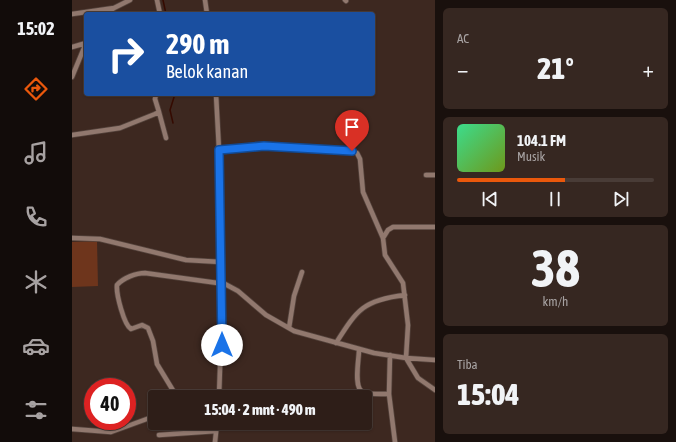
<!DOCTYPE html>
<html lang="id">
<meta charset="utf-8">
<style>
:root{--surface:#2e1e18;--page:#362721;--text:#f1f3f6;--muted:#a7a2a2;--line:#493c37;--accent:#ea580c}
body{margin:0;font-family:"Asap Condensed",sans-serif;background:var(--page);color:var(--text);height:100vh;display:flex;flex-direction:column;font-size:15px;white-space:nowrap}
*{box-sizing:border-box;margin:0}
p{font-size:13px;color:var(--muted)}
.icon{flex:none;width:22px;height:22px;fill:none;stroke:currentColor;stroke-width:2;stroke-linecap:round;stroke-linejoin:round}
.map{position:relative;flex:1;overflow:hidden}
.side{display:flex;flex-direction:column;gap:8px;padding:8px;background:#19100d;width:241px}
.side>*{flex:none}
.guide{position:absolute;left:12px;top:12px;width:291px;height:84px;border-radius:4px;box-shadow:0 1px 3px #0004,0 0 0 1px var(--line);background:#1a4fa0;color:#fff;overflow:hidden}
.speed{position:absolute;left:12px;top:378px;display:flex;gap:8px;font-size:20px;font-weight:700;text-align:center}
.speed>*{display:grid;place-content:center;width:52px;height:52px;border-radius:50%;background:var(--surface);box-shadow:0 1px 3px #0004,0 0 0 1px var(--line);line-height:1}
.speed .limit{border:6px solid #d22;background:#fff;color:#111}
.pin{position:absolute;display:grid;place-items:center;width:34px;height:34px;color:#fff;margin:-41px -17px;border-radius:50% 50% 50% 0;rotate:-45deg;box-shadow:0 0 4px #0007}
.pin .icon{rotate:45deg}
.me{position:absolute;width:44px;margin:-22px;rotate:0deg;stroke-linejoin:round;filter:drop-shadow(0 0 3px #0008)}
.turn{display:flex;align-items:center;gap:14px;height:84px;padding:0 16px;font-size:18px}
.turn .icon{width:52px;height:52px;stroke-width:2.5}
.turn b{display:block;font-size:28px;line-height:34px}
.big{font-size:30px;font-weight:800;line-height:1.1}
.side .tile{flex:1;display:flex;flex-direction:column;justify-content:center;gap:6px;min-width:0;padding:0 14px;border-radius:6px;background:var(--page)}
.side .dial{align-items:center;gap:0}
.dial b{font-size:52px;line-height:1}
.song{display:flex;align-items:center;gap:12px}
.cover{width:48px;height:48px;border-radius:6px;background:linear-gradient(135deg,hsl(150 70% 55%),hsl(80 70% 35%))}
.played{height:4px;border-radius:2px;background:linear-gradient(90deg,var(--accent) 55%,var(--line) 55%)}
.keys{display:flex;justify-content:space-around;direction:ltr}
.heat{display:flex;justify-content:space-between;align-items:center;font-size:22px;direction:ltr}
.trip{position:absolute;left:76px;top:390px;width:224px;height:40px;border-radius:4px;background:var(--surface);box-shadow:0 1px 3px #0004,0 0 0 1px var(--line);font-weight:800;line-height:40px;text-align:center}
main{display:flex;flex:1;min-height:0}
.tabs{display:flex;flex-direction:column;width:72px;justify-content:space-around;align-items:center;background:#120c0a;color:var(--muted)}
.tabs .icon{width:28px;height:28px}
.tabs .selected{color:var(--accent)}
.tabs b{font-size:18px;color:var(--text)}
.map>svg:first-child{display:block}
.green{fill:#6e351c}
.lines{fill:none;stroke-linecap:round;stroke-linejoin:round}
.stream{stroke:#350a00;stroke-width:1.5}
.minor-casing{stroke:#54433c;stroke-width:6}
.minor{stroke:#91786e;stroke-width:4.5}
.route-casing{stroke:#114b97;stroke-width:10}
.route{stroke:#1a73e8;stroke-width:7}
</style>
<main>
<nav class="tabs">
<b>15:02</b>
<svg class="icon selected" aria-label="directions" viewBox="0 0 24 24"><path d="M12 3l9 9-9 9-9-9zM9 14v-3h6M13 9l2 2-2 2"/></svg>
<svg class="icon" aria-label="music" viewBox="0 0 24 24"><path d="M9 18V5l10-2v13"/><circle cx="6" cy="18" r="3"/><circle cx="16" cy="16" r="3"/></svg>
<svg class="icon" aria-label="phone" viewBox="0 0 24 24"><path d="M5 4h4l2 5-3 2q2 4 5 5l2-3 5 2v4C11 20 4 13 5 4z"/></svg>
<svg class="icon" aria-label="climate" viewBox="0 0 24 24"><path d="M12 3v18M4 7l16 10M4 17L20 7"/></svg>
<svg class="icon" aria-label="car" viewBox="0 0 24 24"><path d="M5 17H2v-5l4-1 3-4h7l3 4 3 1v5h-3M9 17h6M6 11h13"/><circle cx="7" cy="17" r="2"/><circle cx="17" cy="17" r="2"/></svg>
<svg class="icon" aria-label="filters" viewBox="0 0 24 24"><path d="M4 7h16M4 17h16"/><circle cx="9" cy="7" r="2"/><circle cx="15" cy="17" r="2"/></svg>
</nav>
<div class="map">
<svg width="363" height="442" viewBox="0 0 363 442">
<rect width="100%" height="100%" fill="#3d2820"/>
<path class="green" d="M25,241L26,286L0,287V242Z"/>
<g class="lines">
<path class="stream" d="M91,0L94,14
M101,123L98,110L103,94"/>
<g class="minor-casing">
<path id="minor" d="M85,0L88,14
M133,0L135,14
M273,0L274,1
M0,14L42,8
M34,14L42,8L58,0
M0,47L14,43
M0,77L14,43
M144,94L147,150L150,311L147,397
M87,112L94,138
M0,135L48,128L83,114L87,112L83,99L84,94
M147,150L192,146L280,151L285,153L288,159L291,192L311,238L313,255L331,283L336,325L334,358L346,378L363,390
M354,175H363
M0,238L28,239L114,260L149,262
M311,238L316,230L321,227H363
M217,328L222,296L230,272
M264,343C285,310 291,300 333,295
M287,350C287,359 281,389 291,392C299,395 309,394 317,394
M318,355L317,394L323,442
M105,397L85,364L81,341L76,328L70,325L59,329C52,325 44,294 45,285C51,278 64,273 73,273L153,284L166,291L194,315L222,331L302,353L334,358L363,360
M135,397L148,392
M0,429L39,432L83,416
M87,435L144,431
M143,442L145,423"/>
</g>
<use href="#minor" class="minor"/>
</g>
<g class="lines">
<g class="route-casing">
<path id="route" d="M150,345L147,150L192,146L280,151"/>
</g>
<use href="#route" class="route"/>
</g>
</svg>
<div class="speed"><div class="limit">40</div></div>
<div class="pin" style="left:280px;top:151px;background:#d93025"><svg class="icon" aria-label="arrive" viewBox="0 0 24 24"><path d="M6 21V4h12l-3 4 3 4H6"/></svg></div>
<svg class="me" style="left:150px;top:345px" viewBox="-20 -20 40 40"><circle r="19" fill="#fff"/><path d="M0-13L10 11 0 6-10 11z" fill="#1a73e8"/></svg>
<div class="trip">15:04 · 2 mnt · 490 m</div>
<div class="guide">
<div class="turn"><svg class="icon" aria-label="right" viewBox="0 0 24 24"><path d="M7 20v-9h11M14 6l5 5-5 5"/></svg><div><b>290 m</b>Belok kanan</div></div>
</div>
</div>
<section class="side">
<div class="tile"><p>AC</p>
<div class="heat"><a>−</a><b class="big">21°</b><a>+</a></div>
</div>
<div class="tile">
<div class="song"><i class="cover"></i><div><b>104.1 FM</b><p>Musik</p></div></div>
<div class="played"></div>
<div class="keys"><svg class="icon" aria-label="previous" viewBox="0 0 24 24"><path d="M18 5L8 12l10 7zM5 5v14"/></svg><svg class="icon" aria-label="pause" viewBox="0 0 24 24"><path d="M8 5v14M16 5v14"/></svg><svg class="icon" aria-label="next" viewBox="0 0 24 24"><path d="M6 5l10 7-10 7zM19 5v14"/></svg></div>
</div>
<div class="tile dial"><b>38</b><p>km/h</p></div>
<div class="tile"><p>Tiba</p><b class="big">15:04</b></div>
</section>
</main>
